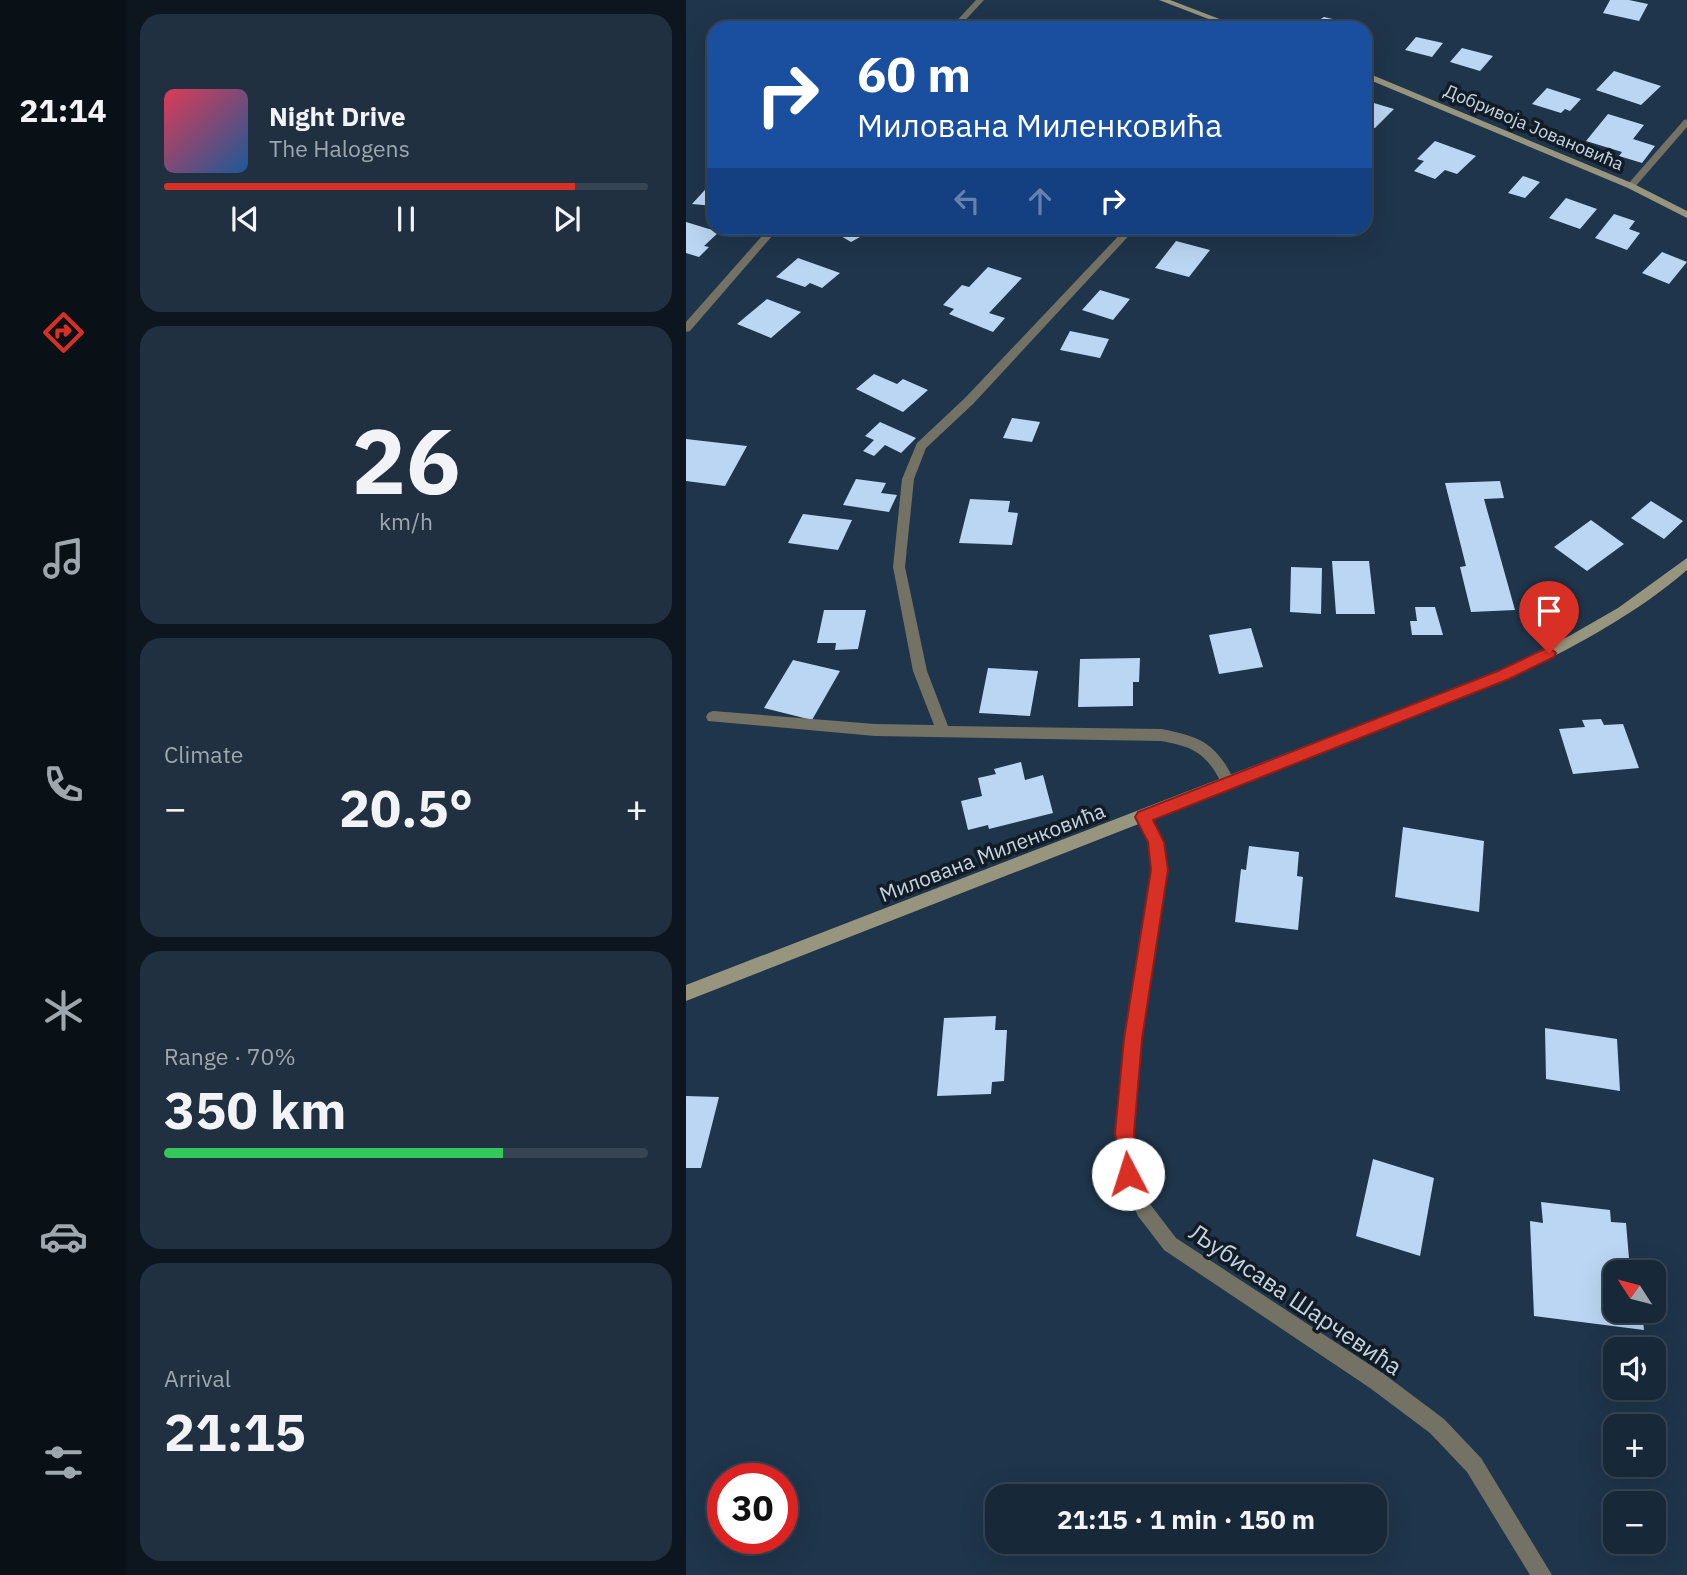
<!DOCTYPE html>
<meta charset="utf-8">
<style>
:root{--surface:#172838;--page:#203040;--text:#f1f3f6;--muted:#9ea6ae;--line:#364453;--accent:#d93025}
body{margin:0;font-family:"IBM Plex Sans",sans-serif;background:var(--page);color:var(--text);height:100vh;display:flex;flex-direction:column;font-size:26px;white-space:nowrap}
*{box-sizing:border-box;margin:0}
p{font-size:23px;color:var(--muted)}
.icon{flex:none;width:38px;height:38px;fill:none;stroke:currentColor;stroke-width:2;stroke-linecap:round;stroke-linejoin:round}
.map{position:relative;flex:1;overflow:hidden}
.drawer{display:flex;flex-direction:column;gap:14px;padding:14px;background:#0d161f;width:560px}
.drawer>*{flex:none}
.top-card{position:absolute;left:21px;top:21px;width:665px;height:214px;border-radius:21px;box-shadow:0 7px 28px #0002,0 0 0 2px var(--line);background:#1a4fa0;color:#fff;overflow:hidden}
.needle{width:46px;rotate:306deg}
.tools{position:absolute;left:917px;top:1260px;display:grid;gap:14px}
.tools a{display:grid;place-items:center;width:63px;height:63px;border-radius:14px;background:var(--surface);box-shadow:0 7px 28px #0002,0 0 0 2px var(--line);font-size:35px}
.speed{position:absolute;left:21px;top:1463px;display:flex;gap:14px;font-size:35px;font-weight:700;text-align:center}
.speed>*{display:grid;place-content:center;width:91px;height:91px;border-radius:50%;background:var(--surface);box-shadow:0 7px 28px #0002,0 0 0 2px var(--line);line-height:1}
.speed .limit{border:10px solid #d22;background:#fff;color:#111}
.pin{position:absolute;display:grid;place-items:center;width:60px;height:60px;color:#fff;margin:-72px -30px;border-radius:50% 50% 50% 0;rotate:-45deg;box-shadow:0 0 7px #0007}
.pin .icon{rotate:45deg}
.me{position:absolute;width:77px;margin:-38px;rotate:355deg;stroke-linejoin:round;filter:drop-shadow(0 0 5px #0008)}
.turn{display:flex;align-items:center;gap:24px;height:147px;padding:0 35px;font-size:32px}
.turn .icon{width:91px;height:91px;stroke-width:2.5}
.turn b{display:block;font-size:49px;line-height:60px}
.lanes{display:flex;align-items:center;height:66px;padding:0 35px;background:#0003;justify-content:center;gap:35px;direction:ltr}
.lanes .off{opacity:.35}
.big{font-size:52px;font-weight:700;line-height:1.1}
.drawer .card{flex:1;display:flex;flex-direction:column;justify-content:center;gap:10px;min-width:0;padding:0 24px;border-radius:21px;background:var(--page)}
.drawer .dial{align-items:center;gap:0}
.dial b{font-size:91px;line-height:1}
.song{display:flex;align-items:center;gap:21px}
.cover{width:84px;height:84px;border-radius:10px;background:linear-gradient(135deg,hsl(350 70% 55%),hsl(210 70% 35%))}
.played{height:7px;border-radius:4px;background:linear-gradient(90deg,var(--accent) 85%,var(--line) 85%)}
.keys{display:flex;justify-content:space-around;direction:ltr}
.heat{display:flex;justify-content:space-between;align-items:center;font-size:38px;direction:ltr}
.charge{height:10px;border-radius:5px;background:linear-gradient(90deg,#34c759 70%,var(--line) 0)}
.trip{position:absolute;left:299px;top:1484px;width:402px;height:70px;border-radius:21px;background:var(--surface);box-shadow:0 7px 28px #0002,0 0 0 2px var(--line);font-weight:700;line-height:70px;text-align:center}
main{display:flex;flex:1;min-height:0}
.tabs{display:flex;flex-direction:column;width:126px;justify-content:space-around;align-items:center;background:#091016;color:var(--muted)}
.tabs .icon{width:49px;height:49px}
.tabs .current{color:var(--accent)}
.tabs b{font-size:32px;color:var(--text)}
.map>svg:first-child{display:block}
.building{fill:#bbd6f2}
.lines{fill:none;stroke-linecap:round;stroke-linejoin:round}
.street{fill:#747264;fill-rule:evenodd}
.secondary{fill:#98957e;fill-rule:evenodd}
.route{fill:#d93025;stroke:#8d1f18;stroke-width:2}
.labels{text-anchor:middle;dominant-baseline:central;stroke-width:7;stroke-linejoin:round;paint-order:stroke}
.far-street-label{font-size:18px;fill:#c6d4e2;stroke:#121c26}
.street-label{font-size:21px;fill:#c6d4e2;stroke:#121c26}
.near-street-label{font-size:24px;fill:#c6d4e2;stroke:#121c26}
</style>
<main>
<nav class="tabs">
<b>21:14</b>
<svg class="icon current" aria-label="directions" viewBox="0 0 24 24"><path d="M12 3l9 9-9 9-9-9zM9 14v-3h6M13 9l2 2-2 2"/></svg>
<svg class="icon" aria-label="music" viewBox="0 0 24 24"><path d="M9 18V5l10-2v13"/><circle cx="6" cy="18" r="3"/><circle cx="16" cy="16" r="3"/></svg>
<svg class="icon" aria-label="phone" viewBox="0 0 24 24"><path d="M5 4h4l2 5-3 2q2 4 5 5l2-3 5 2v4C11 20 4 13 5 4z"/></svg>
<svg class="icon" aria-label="climate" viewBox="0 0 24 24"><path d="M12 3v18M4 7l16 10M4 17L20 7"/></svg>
<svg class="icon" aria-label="car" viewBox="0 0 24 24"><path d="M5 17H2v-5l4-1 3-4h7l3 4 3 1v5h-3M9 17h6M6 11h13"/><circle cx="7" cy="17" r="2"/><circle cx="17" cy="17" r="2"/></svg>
<svg class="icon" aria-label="filters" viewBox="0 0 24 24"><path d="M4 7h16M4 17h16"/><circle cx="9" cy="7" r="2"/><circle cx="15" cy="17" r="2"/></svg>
</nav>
<section class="drawer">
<div class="card">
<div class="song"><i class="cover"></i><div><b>Night Drive</b><p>The Halogens</p></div></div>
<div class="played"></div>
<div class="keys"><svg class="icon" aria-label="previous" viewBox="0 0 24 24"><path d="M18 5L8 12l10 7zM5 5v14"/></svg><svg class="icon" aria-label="pause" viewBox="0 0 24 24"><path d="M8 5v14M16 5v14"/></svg><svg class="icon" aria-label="next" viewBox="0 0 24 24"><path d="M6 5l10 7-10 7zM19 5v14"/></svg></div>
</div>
<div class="card dial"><b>26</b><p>km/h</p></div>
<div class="card"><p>Climate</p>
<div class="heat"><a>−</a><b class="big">20.5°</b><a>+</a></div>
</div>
<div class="card"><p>Range · 70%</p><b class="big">350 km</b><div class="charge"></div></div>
<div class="card"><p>Arrival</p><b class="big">21:15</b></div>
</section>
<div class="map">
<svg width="1001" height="1575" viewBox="0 0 1001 1575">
<rect width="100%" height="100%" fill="#1f354b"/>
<path class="building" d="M924,0H943L962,4L953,21L917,13Z
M638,17L655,21L650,28L625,25Z
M730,37L757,43L746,57L719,50Z
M776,48L807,56L794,71L764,62Z
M928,71L975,86L955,105L910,90Z
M861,88L895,99L884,111L879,109L875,113L846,104Z
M681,101L708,109L689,128L679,125Z
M922,114L958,125L947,139L969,146L956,163L933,156L936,152L900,141Z
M749,141L790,156L771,174L759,170L749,179L728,171L738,161L731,159Z
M837,176L854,182L839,198L822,193Z
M28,180V206L6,204Z
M880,198L911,209L894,229L863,218Z
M928,214L949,221L943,229L954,233L941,250L909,238Z
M0,222L33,232L18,246L23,247L13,257L0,253Z
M146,228H190L165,242L143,229Z
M490,241L524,250L503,277L469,268Z
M976,252L1001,262L983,284L956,273Z
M112,258L154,273L136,288L124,283L119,287L90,277Z
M302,267L336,278L303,313L319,318L307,332L263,314L268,309L257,305L276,285L283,287Z
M414,290L444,299L427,320L396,310Z
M81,299L115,312L85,338L51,324Z
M384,331L423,339L414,358L374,350Z
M188,374L211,384L217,379L242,390L217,412L170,389Z
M326,418L354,422L346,442L317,438Z
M194,422L230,438L215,453L199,445L188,456L177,451L188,440L179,436Z
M0,439L61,446L39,486L0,481Z
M170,479L200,483L195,493L211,495L203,512L157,505Z
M814,481L818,498L798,499L829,610L785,612L774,567L780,566L759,483Z
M284,499L324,501L322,512L332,513L326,545L273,543Z
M965,501L997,521L978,539L945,518Z
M117,514L166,520L152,550L102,543Z
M905,520L938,544L901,571L868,547Z
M646,561H683L689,614H650Z
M605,567L636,568L635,614L604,612Z
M729,607H749L757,635H726L724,621H731Z
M138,610H180L172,649L149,650L150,643H131Z
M565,628L577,667L533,674L523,635Z
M454,658L453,682H447V706L392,707L394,659Z
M107,660L154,671L126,720L78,708Z
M302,668L352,671L344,716L293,713Z
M915,719L918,725L937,724L953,768L887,774L873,729L899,727L896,720Z
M335,762L339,780L357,775L367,813L303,829L302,825L282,830L275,801L296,796L292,778L310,774L308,769Z
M717,827L798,841L793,912L709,897Z
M563,846L613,852L611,876L617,877L612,930L549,922L555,869L560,870Z
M310,1016L309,1030H321L318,1081L306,1082L305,1094L251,1096L258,1018Z
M859,1028L931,1039L934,1091L860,1079Z
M0,1096L33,1097L15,1168H0Z
M687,1159L748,1178L734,1256L670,1236Z
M855,1202L924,1210L925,1222L940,1223L944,1270L949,1272H929V1311H956L958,1330L848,1316L844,1221L857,1223Z"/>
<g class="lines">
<path class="street" d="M290,0H298L272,28H264Z
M1001,119V127L948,188H942V184L998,120Z
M83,228H93L4,331L0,332V322Z
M440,228H450L287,404L240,448L228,479L219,567L241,671L262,726L475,729C512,736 529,742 547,778L549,782L547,786L542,788L537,786C521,754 509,747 475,741L189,736L22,721L20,717L22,713L27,711L189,724L248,725L227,671L207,567L216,479L231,443L279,398Z
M458,810L463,812L477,842L481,870L455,1039L447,1133L450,1173L464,1204L490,1238L698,1374L758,1419L795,1458L866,1575H844L781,1472L744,1433L684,1388L478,1250L452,1216L433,1174L431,1133L439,1039L467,870L463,842L451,816L453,812Z"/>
<path class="secondary" d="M473,0H484L557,28H546Z
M679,72L948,184L1001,211V218L942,188L679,78Z
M1001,558V570C948,616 885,648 823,679L0,1001V985L813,671L885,635L932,608Z"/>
</g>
<path class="route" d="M863,647L870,653L868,657L823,679L467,820L478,842L482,870L456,1039L448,1133L452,1174L449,1181L442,1184L436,1181L429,1133L438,1039L465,870L462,842L449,817L452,812L812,671Z"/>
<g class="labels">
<g class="far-street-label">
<text transform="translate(848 127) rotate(23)">Добривоја Јовановића</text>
</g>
<g class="street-label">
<text transform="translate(306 852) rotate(-21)">Милована Миленковића</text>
</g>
<g class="near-street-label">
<text transform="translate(610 1299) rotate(34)">Љубисава Шарчевића</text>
</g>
</g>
</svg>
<div class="tools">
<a><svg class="needle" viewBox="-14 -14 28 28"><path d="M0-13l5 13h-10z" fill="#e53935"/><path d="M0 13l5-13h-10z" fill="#9ea6ae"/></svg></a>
<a><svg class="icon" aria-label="sound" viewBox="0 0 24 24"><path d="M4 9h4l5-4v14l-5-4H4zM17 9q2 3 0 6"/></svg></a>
<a>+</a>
<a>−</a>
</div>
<div class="speed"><div class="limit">30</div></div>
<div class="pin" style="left:863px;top:653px;background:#d93025"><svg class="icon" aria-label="arrive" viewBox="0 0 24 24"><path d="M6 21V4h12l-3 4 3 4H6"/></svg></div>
<svg class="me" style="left:442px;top:1174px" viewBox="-20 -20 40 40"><circle r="19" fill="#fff"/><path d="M0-13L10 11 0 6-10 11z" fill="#d93025"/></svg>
<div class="trip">21:15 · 1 min · 150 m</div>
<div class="top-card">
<div class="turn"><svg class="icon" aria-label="right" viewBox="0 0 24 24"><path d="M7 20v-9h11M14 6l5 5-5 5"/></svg><div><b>60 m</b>Милована Миленковића</div></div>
<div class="lanes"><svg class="icon off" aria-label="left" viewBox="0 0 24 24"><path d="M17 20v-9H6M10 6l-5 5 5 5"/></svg><svg class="icon off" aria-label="ahead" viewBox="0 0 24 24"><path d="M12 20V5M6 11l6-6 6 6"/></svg><svg class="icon" aria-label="right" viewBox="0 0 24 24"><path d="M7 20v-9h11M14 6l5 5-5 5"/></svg></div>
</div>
</div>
</main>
